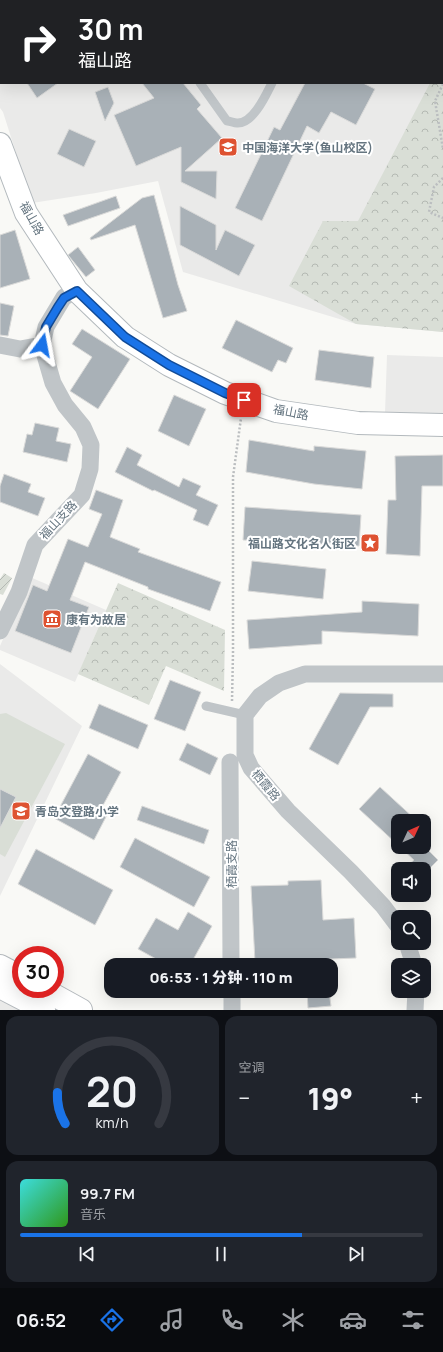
<!DOCTYPE html>
<html lang="zh">
<meta charset="utf-8">
<style>
:root{--surface:#171b24;--page:#20242c;--text:#f1f3f6;--muted:#9ea1a6;--line:#363941;--accent:#1a73e8}
body{margin:0;font-family:Manrope,"Noto Sans SC",sans-serif;background:var(--page);color:var(--text);height:100vh;display:flex;flex-direction:column;font-size:15px;white-space:nowrap}
*{box-sizing:border-box;margin:0}
p{font-size:13px;color:var(--muted)}
.icon{flex:none;width:22px;height:22px;fill:none;stroke:currentColor;stroke-width:2;stroke-linecap:round;stroke-linejoin:round}
.map{position:relative;height:1010px;overflow:hidden}
.drawer{display:flex;flex-direction:column;gap:6px;padding:6px;background:#0d0f14;flex:1}
.drawer>*{flex:none}
.hud{position:absolute;left:0px;top:0px;width:443px;height:84px;box-shadow:0 4px 16px #0002;background:#202124;color:#fff;overflow:hidden}
.needle{width:26px;rotate:46deg}
.controls{position:absolute;left:391px;top:814px;display:grid;gap:8px}
.controls a{display:grid;place-items:center;width:40px;height:40px;border-radius:8px;background:var(--surface);box-shadow:0 4px 16px #0002;font-size:20px}
.speed{position:absolute;left:12px;top:946px;display:flex;gap:8px;font-size:20px;font-weight:700;text-align:center}
.speed>*{display:grid;place-content:center;width:52px;height:52px;border-radius:50%;background:var(--surface);box-shadow:0 4px 16px #0002;line-height:1}
.speed .limit{border:6px solid #d22;background:#fff;color:#111}
.pin{position:absolute;display:grid;place-items:center;width:34px;height:34px;color:#fff;margin:-17px;border-radius:8px;box-shadow:0 2px 6px #0006}
.me{position:absolute;width:44px;margin:-22px;rotate:13deg;stroke-linejoin:round;filter:drop-shadow(0 0 3px #0008)}
.turn{display:flex;align-items:center;gap:14px;height:84px;padding:0 12px;font-size:18px}
.turn .icon{width:52px;height:52px;stroke-width:2.5}
.turn b{display:block;font-size:28px;line-height:34px}
.big{font-size:30px;font-weight:800;line-height:1.1}
.drawer .tile{flex:1;display:flex;flex-direction:column;justify-content:center;gap:6px;min-width:0;padding:0 14px;border-radius:12px;background:var(--page)}
.drawer .dial{align-items:center;gap:0}
.dial svg{height:104px;overflow:visible;fill:none;stroke:var(--line);stroke-width:7;stroke-linecap:round;text-anchor:middle}
.dial text{fill:var(--text);stroke:none}
.song{display:flex;align-items:center;gap:12px}
.cover{width:48px;height:48px;border-radius:6px;background:linear-gradient(135deg,hsl(180 70% 55%),hsl(110 70% 35%))}
.played{height:4px;border-radius:2px;background:linear-gradient(90deg,var(--accent) 70%,var(--line) 70%)}
.keys{display:flex;justify-content:space-around;direction:ltr}
.heat{display:flex;justify-content:space-between;align-items:center;font-size:22px;direction:ltr}
.drawer .tiles{flex:1;display:grid;gap:6px;grid-template-columns:1fr 1fr}
.tile:last-child{grid-column:span 2}
.trip{position:absolute;left:104px;top:958px;width:234px;height:40px;border-radius:12px;background:var(--surface);box-shadow:0 4px 16px #0002;font-weight:800;line-height:40px;text-align:center}
.dock{display:flex;height:64px;justify-content:space-around;align-items:center;background:#090b0e;color:var(--muted)}
.dock .icon{width:28px;height:28px}
.dock .selected{color:var(--accent)}
.dock b{font-size:18px;color:var(--text)}
.map>svg:first-child{display:block}
.built{fill:#eaeae9;fill-rule:evenodd}
.grass{fill:#d9ded6}
.forest{fill:url(#forest-crowns)}
.garden{fill:url(#garden-furrows)}
.building{fill:#a9b1b7;stroke:#dadad9}
.lines{fill:none;stroke-linecap:round;stroke-linejoin:round}
.secondary-casing{stroke:#b3b9bd;stroke-width:24}
.primary-casing{stroke:#b4b9bd;stroke-width:24}
.path{stroke:#bbbec0;stroke-width:2.5;stroke-dasharray:2 2;stroke-linecap:butt}
.lane{stroke:#c0c5c8;stroke-width:9}
.street{stroke:#c0c5c8;stroke-width:17}
.secondary{stroke:#fff;stroke-width:22}
.primary{stroke:#fff;stroke-width:22}
.route-casing{stroke:#114b97;stroke-width:10}
.route{stroke:#1a73e8;stroke-width:7}
.labels{text-anchor:middle;dominant-baseline:central;stroke-width:4;stroke-linejoin:round;paint-order:stroke}
.poi-label{font-size:12px;font-weight:bold;fill:#657580;stroke:#fff;text-anchor:start}
.street-label{font-size:12px;fill:#657580;stroke:#fff}
</style>
<div class="map">
<svg width="443" height="1010" viewBox="0 0 443 1010">
<defs>
<pattern id="forest-crowns" width="20" height="18" patternUnits="userSpaceOnUse"><rect width="20" height="18" fill="#d9ded6"/><path d="M2 6a3 3 0 1 1 6 0M12 15a3 3 0 1 1 6 0" fill="none" stroke="#b4b9b3"/></pattern>
<pattern id="garden-furrows" width="10" height="10" patternUnits="userSpaceOnUse"><rect width="10" height="10" fill="#d9ded6"/><path d="M-1 1l2-2M0 10L10 0M9 11l2-2" fill="none" stroke="#b4b9b3"/></pattern>
</defs>
<rect width="100%" height="100%" fill="#f9f9f6"/>
<path class="built" d="M0,0H443V332L356,324L183,272L158,181L96,193L32,203L3,112L0,108ZM1,1H442V83H1Z
M387,355L443,357V415L385,413Z
M30,577L106,610L75,682L0,650V646Z
M0,664L82,726L0,896Z
M0,988L39,1010H0Z"/>
<path class="grass" d="M6,713L65,744L5,857L0,854V828L16,797L0,789V714Z"/>
<path class="forest" d="M443,58V332L356,324L289,286L323,221H358L430,83H442Z
M118,583L225,630L224,691L166,666L149,705L78,674Z"/>
<path class="garden" d="M4,573L12,578L3,595L0,594V579Z"/>
<path class="building" d="M27,83H58L37,98Z
M142,83H183L201,105L197,109L222,138L185,171H217L216,199L181,182V147L136,166L114,115L154,98Z
M305,83H363L375,89L356,125L331,112L319,133L307,126L262,221L235,208L274,127L280,130Z
M108,87L114,103L105,121L95,92Z
M69,129L96,141L84,167L57,154Z
M154,195L178,285L187,311L163,318L135,225L91,240L90,238L142,198Z
M116,196L120,208L68,226L63,215Z
M180,206L216,225V250L225,230L255,245L239,276L180,245Z
M15,230L30,279L0,288V235Z
M78,247L95,270L86,277L68,255Z
M0,303L14,306L8,336L0,335Z
M236,320L293,348L286,363L278,360L272,372L222,348Z
M82,329L130,359L98,409L70,391L92,357L72,344Z
M319,350L374,357L371,388L315,380Z
M174,395L206,409L189,446L158,431Z
M35,423L59,428L56,441L71,444L67,462L23,452L27,434L32,435Z
M249,440L314,451V446L366,451L362,489L314,484L246,472Z
M127,447L142,455L137,465L179,487L183,478L201,486L196,495L218,505L208,526L193,520L197,510L154,490L153,491L115,472Z
M443,455V486H422L420,556L386,554L388,500H396L395,456Z
M4,474L31,484L28,492L45,498L38,516L0,502V486Z
M96,490L123,500L110,537L140,549L138,552L221,582L210,611L148,589V587L85,562L70,600L89,607L71,653L15,631L33,585L47,591L68,539L88,547L102,514L89,509Z
M245,507L361,515L359,546L243,540Z
M252,561L326,569L323,599L248,591Z
M362,601L419,604L418,636L322,631V644L249,649L247,620L362,612Z
M170,680L201,692L185,731L154,719Z
M340,693L393,694V707H370L338,765L309,749Z
M99,704L148,725L138,749L89,728Z
M187,743L218,758L210,775L179,760Z
M88,754L121,772L101,809L108,813L94,840L54,818Z
M380,787L417,821H398V845L359,809Z
M0,789L16,797L0,828Z
M142,806L209,830L204,844L137,820Z
M135,838L210,877L194,907L120,867Z
M400,847H425L438,860L429,869H404L414,860Z
M36,849L113,890L95,925L18,884Z
M321,880L323,920L354,918L356,958L255,962L251,886L288,885V881Z
M188,912L212,926L190,965H167L138,949L156,918L178,930Z
M307,991H329L331,1006L308,1008Z"/>
<g class="lines">
<g class="secondary-casing">
<path id="secondary" d="M0,144L26,213L77,291L125,337L169,365L225,393L276,411L358,423L443,425"/>
</g>
<g class="primary-casing">
<path id="primary" d="M0,966L21,977
M0,987L44,1010
M43,989L81,1010"/>
</g>
<path class="path" d="M288,1L290,0
M443,84L435,101L443,149
M443,178L434,187L429,212L443,218
M232,701L233,653V477L241,418"/>
<path class="lane" d="M138,0L139,1
M320,1L321,0
M200,83L227,121C230,121 234,123 237,123C253,124 266,95 272,83
M206,706L245,715"/>
<path class="street" d="M0,345L20,349L42,345L46,327L64,297L77,291
M0,631L19,592L35,545L82,495L90,469L91,445L83,427L65,405L53,383L42,345
M230,762L231,965
M398,926L383,906L351,872L288,811L251,768L245,755V715L260,696L279,683L305,674H443
M407,943L414,965
M232,991V1010
M415,1010L416,991"/>
<use href="#secondary" class="secondary"/>
<use href="#primary" class="primary"/>
</g>
<g class="lines">
<g class="route-casing">
<path id="route" d="M42,345L46,327L58,307L64,298L77,291L125,337L169,365L225,393L244,400"/>
</g>
<use href="#route" class="route"/>
</g>
<defs>
<g id="university-square" transform="scale(1)"><rect x="-9" y="-9" width="18" height="18" rx="4" fill="#de5231" stroke="#fff"/><path d="M0-5L7-2L0 1L-7-2ZM-4 1L0 2.5L4 1V4Q0 6-4 4Z" fill="#fff"/></g>
<g id="sight-square" transform="scale(1)"><rect x="-9" y="-9" width="18" height="18" rx="4" fill="#de5231" stroke="#fff"/><path d="M0-6L1.8-2.2L6-1.7L2.9 1.2L3.7 5.4L0 3.3L-3.7 5.4L-2.9 1.2L-6-1.7L-1.8-2.2Z" fill="#fff"/></g>
<g id="museum-square" transform="scale(1)"><rect x="-9" y="-9" width="18" height="18" rx="4" fill="#de5231" stroke="#fff"/><path d="M0-6L6-3V-2H-6V-3ZM-5-1h2V3h-2ZM-1-1h2V3h-2ZM3-1h2V3H3ZM-6 4H6V6H-6Z" fill="#fff"/></g>
<g id="school-square" transform="scale(1)"><rect x="-9" y="-9" width="18" height="18" rx="4" fill="#de5231" stroke="#fff"/><path d="M0-5L7-2L0 1L-7-2ZM-4 1L0 2.5L4 1V4Q0 6-4 4Z" fill="#fff"/></g>
</defs>
<g fill-rule="evenodd">
<use href="#university-square" x="228" y="147"/>
<use href="#sight-square" x="370" y="543"/>
<use href="#museum-square" x="52" y="619"/>
<use href="#school-square" x="21" y="811"/>
</g>
<g class="labels">
<g class="poi-label">
<text x="242" y="147">中国海洋大学(鱼山校区)</text>
<text x="356" y="543" text-anchor="end">福山路文化名人街区</text>
<text x="66" y="619">康有为故居</text>
<text x="35" y="811">青岛文登路小学</text>
</g>
<g class="street-label">
<text transform="translate(32 218) rotate(61)">福山路</text>
<text transform="translate(291 412) rotate(11)">福山路</text>
<text transform="translate(58 520) rotate(-47)">福山支路</text>
<text transform="translate(266 785) rotate(50)">栖霞路</text>
<text transform="translate(231 864) rotate(-90)">栖霞支路</text>
</g>
</g>
</svg>
<div class="controls">
<a><svg class="needle" viewBox="-14 -14 28 28"><path d="M0-13l5 13h-10z" fill="#e53935"/><path d="M0 13l5-13h-10z" fill="#9ea1a6"/></svg></a>
<a><svg class="icon" aria-label="sound" viewBox="0 0 24 24"><path d="M4 9h4l5-4v14l-5-4H4zM17 9q2 3 0 6"/></svg></a>
<a><svg class="icon" aria-label="search" viewBox="0 0 24 24"><circle cx="10" cy="10" r="6"/><path d="M15 15l6 6"/></svg></a>
<a><svg class="icon" aria-label="layers" viewBox="0 0 24 24"><path d="M12 4l9 5-9 5-9-5zM3 14l9 5 9-5"/></svg></a>
</div>
<div class="speed"><div class="limit">30</div></div>
<div class="pin" style="left:244px;top:400px;background:#d93025"><svg class="icon" aria-label="arrive" viewBox="0 0 24 24"><path d="M6 21V4h12l-3 4 3 4H6"/></svg></div>
<svg class="me" style="left:42px;top:345px" viewBox="-20 -20 40 40"><path d="M0-17L14 15 0 8-14 15z" fill="#1a73e8" stroke="#fff" stroke-width="4"/></svg>
<div class="trip">06:53 · 1 分钟 · 110 m</div>
<div class="hud">
<div class="turn"><svg class="icon" aria-label="right" viewBox="0 0 24 24"><path d="M7 20v-9h11M14 6l5 5-5 5"/></svg><div><b>30 m</b>福山路</div></div>
</div>
</div>
<section class="drawer">
<div class="tiles">
<div class="tile dial"><svg viewBox="0 0 100 80">
<path d="M14 69A42 42 0 1 1 86 69"/>
<path d="M14 69A42 42 0 0 1 8 45" stroke="#1a73e8"/>
<text x="50" y="56" font-size="32" font-weight="700">20</text>
<text x="50" y="72" font-size="11">km/h</text>
</svg></div>
<div class="tile"><p>空调</p>
<div class="heat"><a>−</a><b class="big">19°</b><a>+</a></div>
</div>
<div class="tile">
<div class="song"><i class="cover"></i><div><b>99.7 FM</b><p>音乐</p></div></div>
<div class="played"></div>
<div class="keys"><svg class="icon" aria-label="previous" viewBox="0 0 24 24"><path d="M18 5L8 12l10 7zM5 5v14"/></svg><svg class="icon" aria-label="pause" viewBox="0 0 24 24"><path d="M8 5v14M16 5v14"/></svg><svg class="icon" aria-label="next" viewBox="0 0 24 24"><path d="M6 5l10 7-10 7zM19 5v14"/></svg></div>
</div>
</div>
</section>
<nav class="dock">
<b>06:52</b>
<svg class="icon selected" aria-label="directions" viewBox="0 0 24 24"><path d="M12 3l9 9-9 9-9-9zM9 14v-3h6M13 9l2 2-2 2"/></svg>
<svg class="icon" aria-label="music" viewBox="0 0 24 24"><path d="M9 18V5l10-2v13"/><circle cx="6" cy="18" r="3"/><circle cx="16" cy="16" r="3"/></svg>
<svg class="icon" aria-label="phone" viewBox="0 0 24 24"><path d="M5 4h4l2 5-3 2q2 4 5 5l2-3 5 2v4C11 20 4 13 5 4z"/></svg>
<svg class="icon" aria-label="climate" viewBox="0 0 24 24"><path d="M12 3v18M4 7l16 10M4 17L20 7"/></svg>
<svg class="icon" aria-label="car" viewBox="0 0 24 24"><path d="M5 17H2v-5l4-1 3-4h7l3 4 3 1v5h-3M9 17h6M6 11h13"/><circle cx="7" cy="17" r="2"/><circle cx="17" cy="17" r="2"/></svg>
<svg class="icon" aria-label="filters" viewBox="0 0 24 24"><path d="M4 7h16M4 17h16"/><circle cx="9" cy="7" r="2"/><circle cx="15" cy="17" r="2"/></svg>
</nav>
